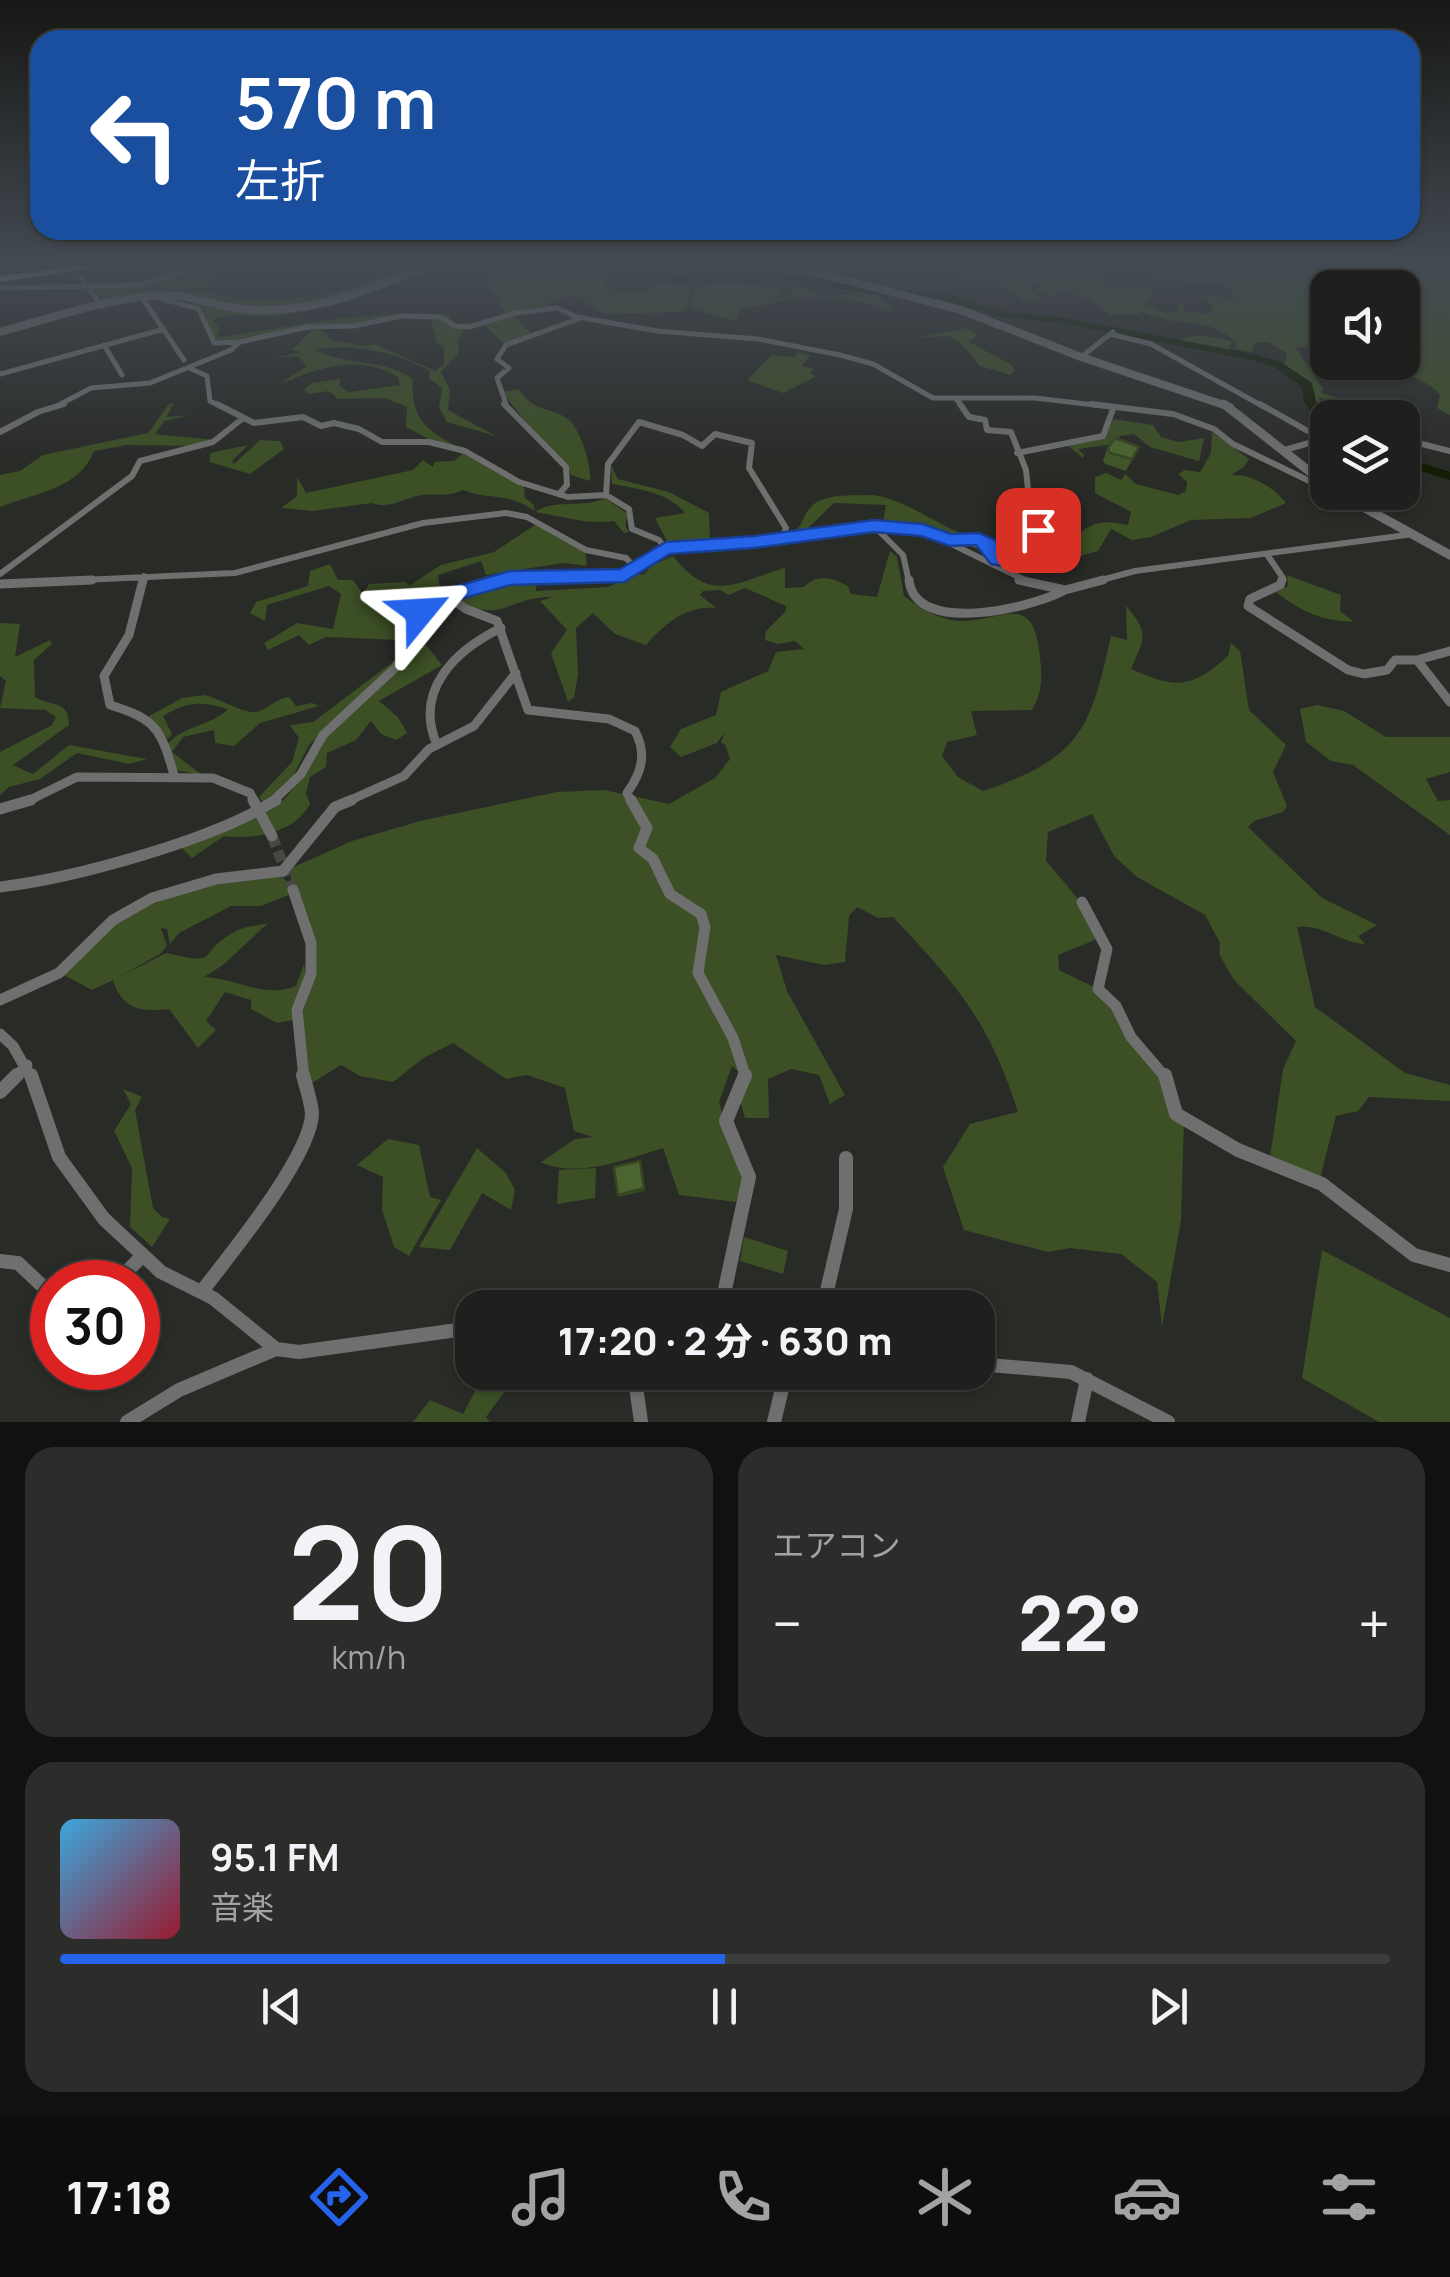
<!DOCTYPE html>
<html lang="ja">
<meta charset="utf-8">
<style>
:root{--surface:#1f201d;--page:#2c2d2a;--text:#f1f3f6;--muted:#a1a3a4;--line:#3c3e3b;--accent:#2563eb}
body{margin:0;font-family:Manrope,"Noto Sans JP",sans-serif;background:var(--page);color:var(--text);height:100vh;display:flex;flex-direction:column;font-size:38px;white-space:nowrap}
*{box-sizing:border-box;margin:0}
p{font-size:32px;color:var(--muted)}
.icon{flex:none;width:55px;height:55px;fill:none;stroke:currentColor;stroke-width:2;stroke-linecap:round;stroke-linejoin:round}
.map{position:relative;height:1422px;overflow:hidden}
.panel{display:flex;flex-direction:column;gap:25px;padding:25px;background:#111210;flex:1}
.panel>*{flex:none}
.hud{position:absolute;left:30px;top:30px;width:1390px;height:210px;border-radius:30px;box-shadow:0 2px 8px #0004,0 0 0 2px var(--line);background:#1a4fa0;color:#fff;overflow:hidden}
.buttons{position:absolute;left:1310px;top:270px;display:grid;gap:20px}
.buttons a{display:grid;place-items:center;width:110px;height:110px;border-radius:20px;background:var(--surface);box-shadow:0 2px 8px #0004,0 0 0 2px var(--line);font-size:50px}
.speed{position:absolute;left:30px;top:1260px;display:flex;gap:20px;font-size:50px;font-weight:700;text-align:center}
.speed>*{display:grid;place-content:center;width:130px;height:130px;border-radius:50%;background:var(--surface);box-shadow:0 2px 8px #0004,0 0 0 2px var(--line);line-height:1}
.speed .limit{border:15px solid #d22;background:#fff;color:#111}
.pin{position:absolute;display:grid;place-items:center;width:85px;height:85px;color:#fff;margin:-42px;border-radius:20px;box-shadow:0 5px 15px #0006}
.me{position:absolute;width:110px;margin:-55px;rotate:63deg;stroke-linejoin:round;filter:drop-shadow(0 0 8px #0008)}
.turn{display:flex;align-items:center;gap:35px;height:210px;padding:0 40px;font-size:45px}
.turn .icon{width:130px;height:130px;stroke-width:2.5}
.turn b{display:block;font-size:70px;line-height:85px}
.big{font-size:75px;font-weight:800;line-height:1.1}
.panel .widget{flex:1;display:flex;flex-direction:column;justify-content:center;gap:15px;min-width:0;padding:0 35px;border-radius:30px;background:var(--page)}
.panel .dial{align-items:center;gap:0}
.dial b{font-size:130px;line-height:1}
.song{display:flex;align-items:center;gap:30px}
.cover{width:120px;height:120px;border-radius:15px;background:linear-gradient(135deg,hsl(200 70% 55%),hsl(350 70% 35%))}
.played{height:10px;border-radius:5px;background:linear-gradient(90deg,var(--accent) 50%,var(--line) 50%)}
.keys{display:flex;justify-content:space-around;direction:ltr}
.heat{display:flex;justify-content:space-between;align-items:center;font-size:55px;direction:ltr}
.panel .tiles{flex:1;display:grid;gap:25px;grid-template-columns:1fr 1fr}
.widget:last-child{grid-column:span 2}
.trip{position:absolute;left:455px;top:1290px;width:540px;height:100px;border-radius:30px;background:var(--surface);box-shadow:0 2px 8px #0004,0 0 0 2px var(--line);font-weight:800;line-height:100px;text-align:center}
.tab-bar{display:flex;height:160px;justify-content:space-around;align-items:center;background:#0c0d0c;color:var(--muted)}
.tab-bar .icon{width:70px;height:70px}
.tab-bar .selected{color:var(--accent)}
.tab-bar b{font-size:45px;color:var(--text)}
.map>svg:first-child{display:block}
.green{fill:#3c4f25}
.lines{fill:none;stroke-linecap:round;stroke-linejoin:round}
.river{fill:#121d03;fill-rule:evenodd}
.minor-tunnel-far1{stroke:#464844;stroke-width:5;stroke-dasharray:5 2.5;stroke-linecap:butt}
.minor-tunnel{stroke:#464844;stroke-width:11;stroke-dasharray:11 5;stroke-linecap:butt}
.minor-far4{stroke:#6e6f6e;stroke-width:5}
.minor-far3{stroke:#6e6f6e;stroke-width:6}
.minor-far2{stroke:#6e6f6e;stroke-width:9}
.minor-far1{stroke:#6e6f6e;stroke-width:11}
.minor{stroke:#6e6f6e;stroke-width:14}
.tertiary-far1{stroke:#6e6f6e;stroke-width:8}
.tertiary{stroke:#6e6f6e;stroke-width:9}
.motorway{fill:#ced0cc;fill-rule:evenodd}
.wall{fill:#415628}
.shaded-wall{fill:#354621}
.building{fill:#4c642f;stroke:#354621;stroke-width:2.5}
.route{fill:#2563eb;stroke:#184099;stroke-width:2.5}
</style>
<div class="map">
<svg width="1450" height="1422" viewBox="0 0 1450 1422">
<rect width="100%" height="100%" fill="#292b27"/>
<path class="green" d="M207,266H236L207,281L209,287L152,291L107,303L91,287L153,284Z
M400,266H407C379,295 283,312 243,308C223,306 203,296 183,293C205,286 228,299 251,300C290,303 369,290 400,266Z
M534,266L557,270L599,266L593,279L598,271H612L604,285L616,294L653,289L656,283L685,282L691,289C722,277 752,284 785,290L772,299L791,296L796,285L821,295H856L854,291L892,296L878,297L892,307V312C865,301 834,296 805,297C785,298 763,307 742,309L736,321L689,308L696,290L693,288L686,309L680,312L605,314L570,294L546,305L510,312L532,334L505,345L485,326L505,313L487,281L489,275L527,272Z
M937,266L1116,268L1119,271L1101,273L1106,278L1100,280L1111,287L1146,285L1155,295L1144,303L1166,313L1177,312L1179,299L1185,311L1208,315L1213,310L1204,295L1235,298L1227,285L1211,282L1207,286L1185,282L1177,274L1155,279L1136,266H1450V415L1437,408L1440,395C1425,377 1404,377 1388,363L1402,362V288H1328L1327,348L1295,347L1323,389L1321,393L1342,399L1343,402L1319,398L1327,429L1308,405L1301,383L1272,363L1079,325L1009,316L945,297L913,295L955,297L1005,313L1075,320L1175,341L1198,335L1232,341L1229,350L1284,365L1287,353L1268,342L1255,343L1252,352L1235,349L1236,343C1210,314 1170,329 1140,310V314H1109L1090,299L1076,296L1071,290L1055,292L1056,296L1047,297L1035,290L1041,288L1035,284L1025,287L1043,298L1026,304L1002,286V281L970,279Z
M372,291C362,302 297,314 275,316C252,317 233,311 212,320L219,327L217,336L224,337C298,325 372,310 448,314L452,322C429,303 387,322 361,324C342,325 324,323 306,326C274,331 244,345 213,340L203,307L183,300L250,312Z
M443,318L465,327L458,340L459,353L441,372L450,390L448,410L496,436L447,422L439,407L442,388L429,378L430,371C399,353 349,342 315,350C345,366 383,358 413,379C410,418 426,431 460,448L438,444L406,427L407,407L385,398L338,399L329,391L309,394L304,390L311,383L340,379L339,386L349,392L400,385L398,378C363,352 314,369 278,385L307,366L298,356L275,358L301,352L292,350L314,328L327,334L330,340L364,346L375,344L435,371L444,364V347L437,342L431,321Z
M965,328L978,335L969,342L1012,365L1015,371L1011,375L980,366L960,342L949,336L918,338Z
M798,353L810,355L802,366L814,369L810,373L815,377L783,393L747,380L772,355L794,357Z
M519,389C532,410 546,407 565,417C580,425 592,467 590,481L571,475L567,465L540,439L502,392Z
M174,403L166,417L190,415L164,421L155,434L215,440L201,446L127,445L94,451C80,489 35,493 0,507V475L20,471L43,455L148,433L169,404Z
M1113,419L1153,425L1161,437L1179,442L1204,438L1199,461L1150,447L1134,434L1120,436L1113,444L1078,449L1084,455L1083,458L1068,446L1104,437Z
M1212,432L1249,459L1244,467L1231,475C1252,474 1272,486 1286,503L1251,518L1191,520L1151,537L1132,540L1111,529L1098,551L1059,562L1056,544L1043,527L1073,538C1092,522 1103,519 1128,525L1131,512L1095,493V477L1106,473L1121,480L1125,474L1136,484L1178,495L1186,491L1187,482L1178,474L1185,470L1200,472L1211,453Z
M260,440L280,441L284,449L250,474L210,462V453L248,445L232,461L234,464Z
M465,452L524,486L525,498L533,504L535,511C504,491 492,501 463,490C444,498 439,493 422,495C405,497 391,510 372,503L312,511L281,508L297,496V477L306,493L413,470L423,460L433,467L434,462L454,461Z
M611,465L618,479L669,492L709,513L710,543H668L655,518L685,513C668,492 638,489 612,484Z
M872,495C906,499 934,524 966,535L955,538L883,522L886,505L834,503L804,532L792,534C803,526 802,517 810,508C823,492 854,496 872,495Z
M605,498L628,514L625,526L629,532L624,533L614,521C587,525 562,516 535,512C556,498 583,509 605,498Z
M538,523L585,551L587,566L564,563L486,575L481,561L438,575L440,589L407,624L402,640L326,637L309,645L299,635L268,650L264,643L297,623L333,629L341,594L329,586L267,605L265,621L250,613L256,602L308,586L310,571L330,564L338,580H353L363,594L369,584L406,582L409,586L441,565L494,552Z
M890,551L897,557L904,596C921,609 939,620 961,621C1001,622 1034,589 1040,657C1042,679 1043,690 1032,710L971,711L977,735L947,742L942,756L958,777L983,791C1080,758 1090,731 1111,636L1127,640L1126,606C1149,632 1145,638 1131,669C1176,689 1191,689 1228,656L1231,643L1240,651L1249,710L1286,745L1273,772L1287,806L1283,812L1254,821L1248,827L1322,898L1377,925L1358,936L1365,944C1342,943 1319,923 1297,927L1315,1007L1405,1073L1450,1085V1101L1369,1097L1358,1111L1336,1116L1319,1182L1270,1157L1283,1069L1296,1041L1234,980L1219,954L1220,943L1205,915L1137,877L1114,856L1092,814L1048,832L1046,861C1066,885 1091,908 1095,940L1058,955L1059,970L1098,989L1117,1008L1184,1120L1181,1220L1162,1327L1157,1282L1121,1254L1070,1248L1048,1252L964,1230L943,1167L970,1124L1018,1112C989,1021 957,985 893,917L878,918L857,907L849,916L845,962L824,965L776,955L787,991L845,1095L830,1104L819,1075L791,1069L768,1079L769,1118H745L739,1097L746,1078L732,1066L719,1102L743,1181L736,1202L679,1195L663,1148C628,1159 576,1179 541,1162L575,1139L593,1137L574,1131L565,1088L527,1075L506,1079L453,1043L425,1057L393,1082L360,1076L341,1065L307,1086L293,1020L277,1023L251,1009V1000L225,992L206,1021L216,1030L198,1048L169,1009C140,1012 123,1010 113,980L92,990L62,974C74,961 86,945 100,934C145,898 222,880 278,875L287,881L291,894L261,906H231L179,933L170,944L167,929L161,928L167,946L160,954L117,978L166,953C224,967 194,953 236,931C245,926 258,926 268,923L223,965L204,977C237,978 263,999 296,986L304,964L306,975L314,950L300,922L289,869L352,841L420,821L557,792L604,790L669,804L715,778L730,759L725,744L721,743L724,733L717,743L681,757L670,747L681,729L716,715L721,692L768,671L776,652L804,649L795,641L778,644L765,640L766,631L786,611V606L745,588L729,595L720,590L703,591L700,595L716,608C687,605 665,623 646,645L615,634L593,613L576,628L578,675L574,697L568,702L551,653L567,630L540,601L552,597C504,597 506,626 449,598L537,578L536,591L608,587L633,575L645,574L651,566L673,556C712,605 735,582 785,568V588L804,587C817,573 833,578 848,586L851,594L877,597Z
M1287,575L1341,595L1340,611L1354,622C1321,620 1303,613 1276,592L1288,586Z
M0,623L20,624L15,657L50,640L52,644L34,660L35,697C53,707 69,700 69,725L13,765L33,774L69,745L147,759L129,764L77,753L40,779L9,787L0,795V752L52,725L56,717L45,710L0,708L6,681L0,676Z
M417,634L442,665L379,701L398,717L407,733L396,740L381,734L371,721L356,740L327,753L326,767L310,777L306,793L310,804C295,833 253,840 224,836L192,858L180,846C208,835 240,827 266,813C302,793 306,754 332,729C353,710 418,662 417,634Z
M398,658L390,669L309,745L291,780L265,806L259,797L292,762L299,738L290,725L313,722Z
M204,695C220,698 236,710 251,712C264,714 275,698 289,697L296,706L312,703L319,706L260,723L234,746L215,743L214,730L183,737L172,752L202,775L176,770L166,746C182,725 210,727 228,709C201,701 188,701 163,716L172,734L168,739L149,716L182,698Z
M1317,705L1344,711L1386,737H1450V772L1426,779L1438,801L1450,800V835L1353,765L1331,761L1306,742L1300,709Z
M123,1089L142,1097L135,1110L153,1208L162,1217L170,1219L152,1247L130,1227L132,1168L114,1131L131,1104Z
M388,1139L419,1145L430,1197L441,1200L409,1256L394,1247L382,1210L383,1177L357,1165Z
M477,1148L506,1173L515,1190L511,1210L482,1193L450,1250L419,1247Z
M596,1168L595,1198L557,1204L559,1170Z
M744,1237L788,1251L783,1274L740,1261Z
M1322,1250L1450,1318V1422H1379L1302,1378Z
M484,1374L515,1377L486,1417L490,1422H413L430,1400L463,1414Z"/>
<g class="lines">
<path class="river" d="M656,266H666L665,271L679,276L734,266L884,290L942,293L1003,311L1066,318L1253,354L1281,362L1312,383L1316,401L1329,418L1328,428L1324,427L1304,402L1302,387L1273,366L1251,360L1066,324L1002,317L941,299L884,296L729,271L679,282L657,275Z
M1402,457L1450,472V480L1402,465Z"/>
<path class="minor-tunnel-far1" d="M71,266L81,278"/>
<path class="minor-tunnel" d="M272,836L293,890"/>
<path class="minor-far4" d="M0,270L34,266
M81,278L102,306
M0,288L140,285L202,266
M141,296L184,360
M156,297L199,309L214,343L240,342L308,327L354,326L401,316L440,317L455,326L469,327L515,313L557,308L577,317L657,331L758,339L840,355L873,364L933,398H1035L1112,407
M1110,334L1151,344L1264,407
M104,345L122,375
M1081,357L1113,332
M189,368L207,376L210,401L222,407
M0,374L164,329
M957,400L962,407
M55,407L91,388L150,383L231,350L240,342
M507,407L497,378L509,368L497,359L506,345L578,319"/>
<path class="minor-far3" d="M217,404L254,423L303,417L321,426L334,423L359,429L382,442H429L465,451L519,482L568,497L606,495L629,509L632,529L659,540L665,548
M504,404L566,467L567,485L559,494
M1091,404L1173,414L1214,429L1233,444L1328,490
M1260,404L1322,439
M0,432L38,412L64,404
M1402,439L1450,451
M1285,450L1326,438
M1017,453L1103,436L1113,409
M606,495L608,464L639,422L683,435L702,446L715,434L752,443L749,468L786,528L782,538
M874,526L903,555L909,582
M952,540C991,539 1003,575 1045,560L1053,545L1031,519L1026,470L1011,432L987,430L985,420L969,417L960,404
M1268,556L1283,578L1281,582
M0,574L132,476L140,461L213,442L243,418
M38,582L235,573L423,523L506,513L527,517L586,550L626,558L636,569
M142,582L144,576
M495,582L510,578L624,575L665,548L754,542L874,526L923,530L1029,582
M1094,582L1135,571L1414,534"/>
<path class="minor-far2" d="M143,580L129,635L104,676L110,705C156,719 161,729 174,775
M909,580C915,636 1030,608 1063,591
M1019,580L1065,590L1103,580
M1282,580L1280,585L1250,599L1248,606L1348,670L1364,674L1387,670L1395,660H1417L1450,651
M0,584L92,580
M447,596L466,609L497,621L528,710L609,719L635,731C647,754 642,772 627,793L632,802
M1417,660L1450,702
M437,745C413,690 456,650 501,628
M26,802L77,777L213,778L250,793L255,802
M272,802L301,774L323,735L395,668L408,649L420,612L447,596L504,580
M346,802L404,776L429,749L474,726L516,673"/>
<path class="minor-far1" d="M253,800L272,836
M631,800L647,828L639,848L653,859L670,894L701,914L705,927L698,973L733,1038L746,1078
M0,809L31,800
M0,887C75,878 213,840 276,800
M293,890L311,943V974L297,1010L304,1078
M1082,902L1107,949L1098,989L1116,1006L1131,1037L1166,1078
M0,1000L59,973L113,920L152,898L216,879L283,871L335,807L352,800
M0,1034L13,1046L31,1078
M14,1078L27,1065"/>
<path class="minor" d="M31,1075L59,1157L104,1219L161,1272L213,1298L276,1349
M1165,1075L1176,1114L1238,1150L1322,1184L1414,1255L1450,1265
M0,1092L17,1075
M0,1261L18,1263L52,1295
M117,1282L142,1256
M202,1291C229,1256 312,1155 312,1113C311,1101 306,1087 303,1075
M721,1308L749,1177L726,1121L745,1075
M823,1308L846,1209V1158
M978,1364L1071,1372L1168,1422
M634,1372L641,1422
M127,1422L179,1390L276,1349L299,1352L472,1328
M774,1422L786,1372
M1078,1422L1087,1379"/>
<path class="tertiary-far1" d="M791,266L961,310L1081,357L1230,407
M0,332C52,318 104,299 158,295C187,293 213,306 241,309C306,316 368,291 427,266"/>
<path class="tertiary" d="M1224,404L1328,486
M1336,492L1450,555"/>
<path class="motorway" d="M79,266H106L0,282V276Z"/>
</g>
<path class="wall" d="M1139,447L1126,471L1105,464L1103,460L1108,448Z"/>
<path class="shaded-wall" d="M640,1161L645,1191L619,1197L618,1195Z"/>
<path class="building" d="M1115,438L1139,447L1132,459L1110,453L1108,448Z
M640,1161L644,1188L618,1195L614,1167Z"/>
<linearGradient id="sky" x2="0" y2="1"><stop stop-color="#171815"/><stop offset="0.57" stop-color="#434a52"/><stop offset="1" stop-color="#434a52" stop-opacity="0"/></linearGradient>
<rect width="1450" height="465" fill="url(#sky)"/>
<path class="route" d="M874,520L923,524L951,534L979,533L995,540L1004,555L1038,556L1043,546L1029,530L1038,524L1045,526L1062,545L1052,564L1031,571L991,564L976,545L950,546L921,536L874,532L754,548L670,554L624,582L510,585L454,601L420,620L410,612L440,591L510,571L620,569L666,542L754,536Z"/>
</svg>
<div class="buttons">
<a><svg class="icon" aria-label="sound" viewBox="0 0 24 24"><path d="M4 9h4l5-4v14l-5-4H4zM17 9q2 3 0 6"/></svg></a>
<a><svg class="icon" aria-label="layers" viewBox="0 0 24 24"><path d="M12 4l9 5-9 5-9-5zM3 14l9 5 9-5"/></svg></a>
</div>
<div class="speed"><div class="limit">30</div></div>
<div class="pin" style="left:1038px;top:530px;background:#d93025"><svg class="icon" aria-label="arrive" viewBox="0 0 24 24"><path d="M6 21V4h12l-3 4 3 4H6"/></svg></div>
<svg class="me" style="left:420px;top:612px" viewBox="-20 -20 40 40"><path d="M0-17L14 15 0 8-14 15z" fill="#2563eb" stroke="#fff" stroke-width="4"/></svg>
<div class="trip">17:20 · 2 分 · 630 m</div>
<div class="hud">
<div class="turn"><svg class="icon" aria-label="left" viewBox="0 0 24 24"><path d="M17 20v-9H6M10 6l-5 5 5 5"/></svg><div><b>570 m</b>左折</div></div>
</div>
</div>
<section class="panel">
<div class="tiles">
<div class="widget dial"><b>20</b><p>km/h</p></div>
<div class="widget"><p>エアコン</p>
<div class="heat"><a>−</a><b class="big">22°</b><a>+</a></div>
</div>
<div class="widget">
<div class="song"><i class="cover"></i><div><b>95.1 FM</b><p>音楽</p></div></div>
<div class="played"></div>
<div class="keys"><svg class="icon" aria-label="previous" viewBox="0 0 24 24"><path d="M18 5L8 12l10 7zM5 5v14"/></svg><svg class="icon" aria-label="pause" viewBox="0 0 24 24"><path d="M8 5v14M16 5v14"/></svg><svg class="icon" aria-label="next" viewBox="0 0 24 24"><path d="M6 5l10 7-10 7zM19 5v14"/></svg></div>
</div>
</div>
</section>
<nav class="tab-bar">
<b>17:18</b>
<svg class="icon selected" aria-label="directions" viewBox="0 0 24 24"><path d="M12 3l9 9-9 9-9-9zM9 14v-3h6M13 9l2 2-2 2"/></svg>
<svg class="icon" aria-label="music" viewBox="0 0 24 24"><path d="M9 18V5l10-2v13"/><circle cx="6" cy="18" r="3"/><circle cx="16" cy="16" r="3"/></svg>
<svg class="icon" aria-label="phone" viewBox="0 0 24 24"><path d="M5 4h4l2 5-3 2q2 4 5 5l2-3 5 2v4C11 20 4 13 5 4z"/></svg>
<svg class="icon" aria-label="climate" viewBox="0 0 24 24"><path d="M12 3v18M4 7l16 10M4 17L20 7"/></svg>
<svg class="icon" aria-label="car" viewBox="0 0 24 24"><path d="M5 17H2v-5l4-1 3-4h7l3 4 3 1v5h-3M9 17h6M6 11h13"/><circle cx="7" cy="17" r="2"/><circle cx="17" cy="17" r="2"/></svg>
<svg class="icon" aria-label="filters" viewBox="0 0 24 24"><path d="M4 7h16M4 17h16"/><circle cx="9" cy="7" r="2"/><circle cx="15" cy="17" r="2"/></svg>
</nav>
